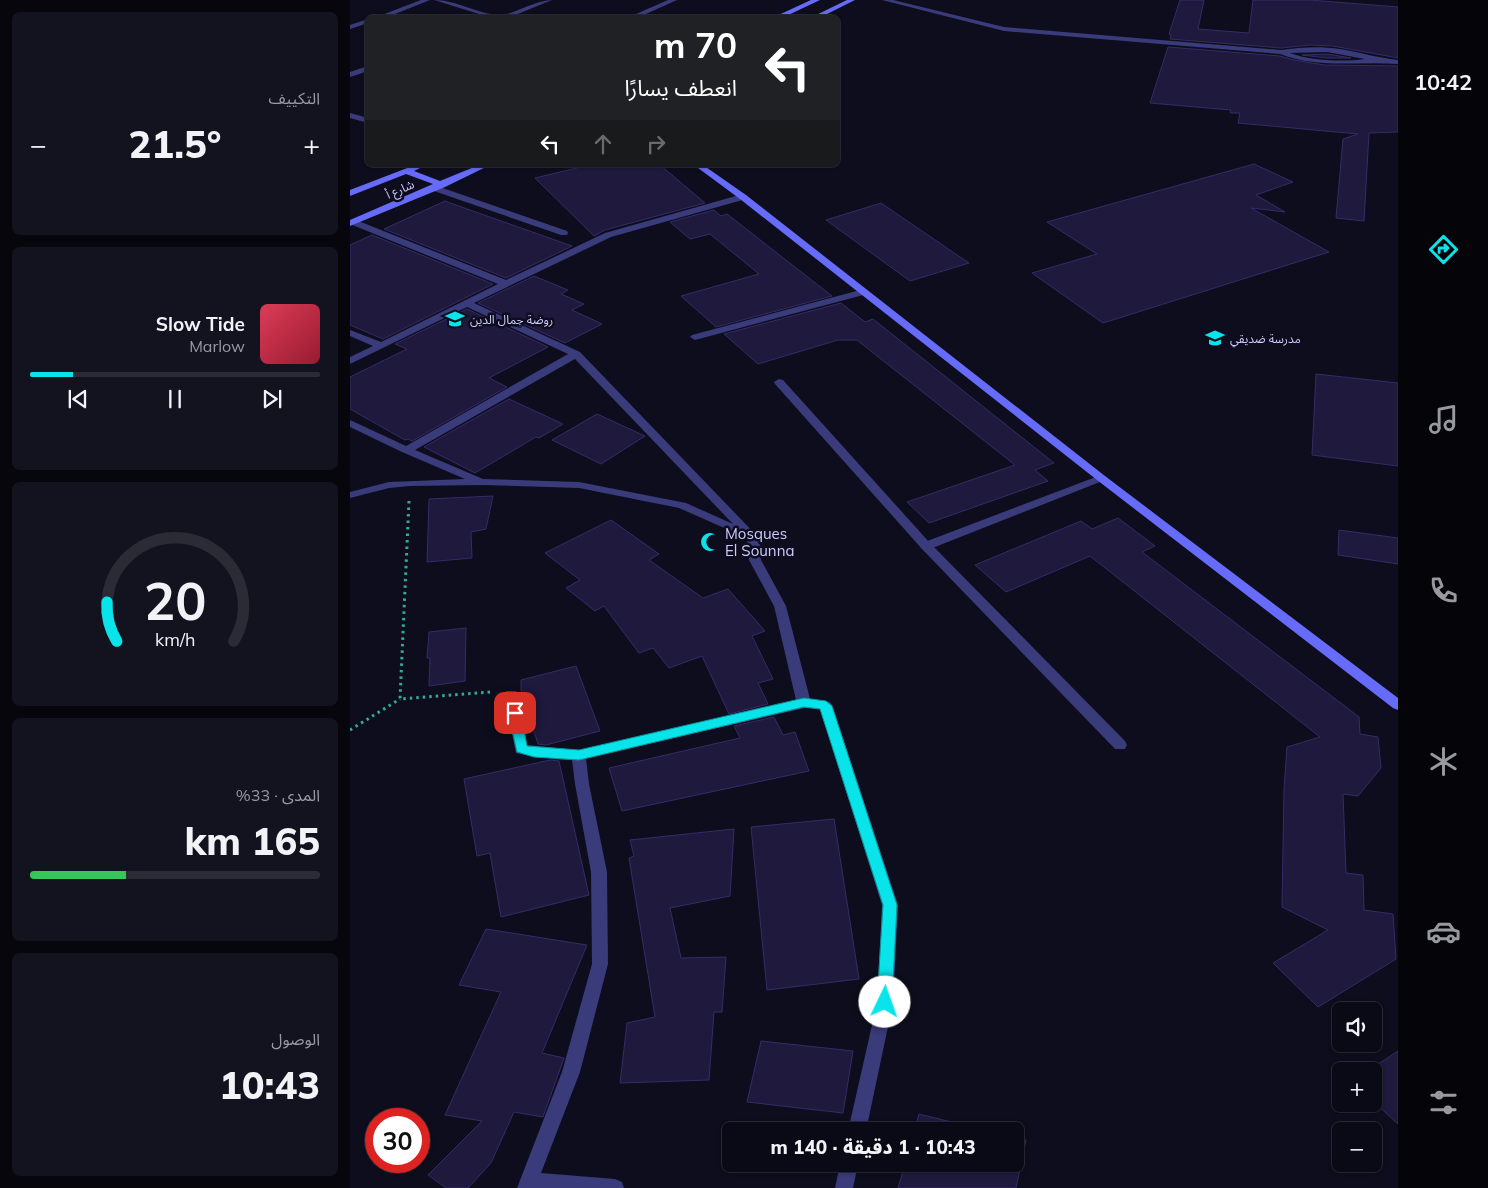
<!DOCTYPE html>
<html lang="ar">
<meta charset="utf-8">
<style>
:root{--surface:#0a0a16;--page:#13131f;--text:#f1f3f6;--muted:#999aa1;--line:#2a2b35;--accent:#09e3ea}
body{margin:0;font-family:Mulish,"Noto Sans Arabic",sans-serif;background:var(--page);color:var(--text);direction:rtl;height:100vh;display:flex;flex-direction:column;font-size:19px;white-space:nowrap}
*{box-sizing:border-box;margin:0}
p{font-size:16px;color:var(--muted)}
.icon{flex:none;width:28px;height:28px;fill:none;stroke:currentColor;stroke-width:2;stroke-linecap:round;stroke-linejoin:round}
.map{position:relative;flex:1;overflow:hidden;direction:ltr}
.side{display:flex;flex-direction:column;gap:12px;padding:12px;background:#06060c;width:350px}
.side>*{flex:none}
.guide{position:absolute;left:15px;top:15px;width:475px;height:152px;border-radius:8px;box-shadow:0 1px 4px #0004,0 0 0 1px var(--line);direction:rtl;background:#202124;color:#fff;overflow:hidden}
.tools{position:absolute;left:982px;top:1002px;display:grid;gap:10px}
.tools a{display:grid;place-items:center;width:50px;height:50px;border-radius:8px;background:var(--surface);box-shadow:0 1px 4px #0004,0 0 0 1px var(--line);font-size:25px}
.speed{position:absolute;left:15px;top:1108px;display:flex;gap:10px;font-size:25px;font-weight:700;text-align:center}
.speed>*{display:grid;place-content:center;width:65px;height:65px;border-radius:50%;background:var(--surface);box-shadow:0 1px 4px #0004,0 0 0 1px var(--line);line-height:1}
.speed .limit{border:8px solid #d22;background:#fff;color:#111}
.pin{position:absolute;display:grid;place-items:center;width:42px;height:42px;color:#fff;margin:-21px;border-radius:10px;box-shadow:0 2px 8px #0006}
.me{position:absolute;width:55px;margin:-28px;rotate:3deg;stroke-linejoin:round;filter:drop-shadow(0 0 4px #0008)}
.turn{display:flex;align-items:center;gap:18px;height:105px;padding:0 20px;font-size:22px}
.turn .icon{width:65px;height:65px;stroke-width:2.5}
.turn b{display:block;font-size:35px;line-height:42px}
.lanes{display:flex;align-items:center;height:48px;padding:0 20px;background:#0003;justify-content:center;gap:25px;direction:ltr}
.lanes .off{opacity:.35}
.big{font-size:38px;font-weight:800;line-height:1.1}
.side .card{flex:1;display:flex;flex-direction:column;justify-content:center;gap:8px;min-width:0;padding:0 18px;border-radius:8px;background:var(--page)}
.side .dial{align-items:center;gap:0}
.dial svg{height:130px;overflow:visible;fill:none;stroke:var(--line);stroke-width:7;stroke-linecap:round;text-anchor:middle}
.dial text{fill:var(--text);stroke:none}
.song{display:flex;align-items:center;gap:15px}
.cover{width:60px;height:60px;border-radius:8px;background:linear-gradient(135deg,hsl(350 70% 55%),hsl(350 70% 35%))}
.played{height:5px;border-radius:2px;background:linear-gradient(90deg,var(--accent) 15%,var(--line) 15%)}
.keys{display:flex;justify-content:space-around;direction:ltr}
.heat{display:flex;justify-content:space-between;align-items:center;font-size:28px;direction:ltr}
.charge{height:8px;border-radius:4px;background:linear-gradient(90deg,#34c759 33%,var(--line) 0)}
.trip{position:absolute;left:372px;top:1122px;width:302px;height:50px;border-radius:8px;background:var(--surface);box-shadow:0 1px 4px #0004,0 0 0 1px var(--line);font-weight:800;line-height:50px;text-align:center;direction:rtl}
main{display:flex;flex:1;min-height:0}
.tabs{display:flex;flex-direction:column;width:90px;justify-content:space-around;align-items:center;background:#040409;color:var(--muted)}
.tabs .icon{width:35px;height:35px}
.tabs .current{color:var(--accent)}
.tabs b{font-size:22px;color:var(--text)}
.map>svg:first-child{display:block}
.building{fill:#1e193d;stroke:#342c68}
.lines{fill:none;stroke-linecap:round;stroke-linejoin:round}
.path{stroke:#32aa9b;stroke-width:3;stroke-dasharray:2.5 4;stroke-linecap:butt}
.lane{fill:#393b7a;fill-rule:evenodd}
.street{fill:#393b7a;fill-rule:evenodd}
.secondary{fill:#666cf9;fill-rule:evenodd}
.route{fill:#09e3ea;stroke:#069498}
.labels{text-anchor:middle;dominant-baseline:central;stroke-width:5;stroke-linejoin:round;paint-order:stroke}
.far-street-label{font-size:12px;fill:#cdcbfd;stroke:#0e0d1d}
.far-poi-label{font-size:12px;fill:#cdcbfd;stroke:#0e0d1d;text-anchor:start}
.poi-label{font-size:15px;fill:#cdcbfd;stroke:#0e0d1d;text-anchor:start}
</style>
<main>
<nav class="tabs">
<b>10:42</b>
<svg class="icon current" aria-label="directions" viewBox="0 0 24 24"><path d="M12 3l9 9-9 9-9-9zM9 14v-3h6M13 9l2 2-2 2"/></svg>
<svg class="icon" aria-label="music" viewBox="0 0 24 24"><path d="M9 18V5l10-2v13"/><circle cx="6" cy="18" r="3"/><circle cx="16" cy="16" r="3"/></svg>
<svg class="icon" aria-label="phone" viewBox="0 0 24 24"><path d="M5 4h4l2 5-3 2q2 4 5 5l2-3 5 2v4C11 20 4 13 5 4z"/></svg>
<svg class="icon" aria-label="climate" viewBox="0 0 24 24"><path d="M12 3v18M4 7l16 10M4 17L20 7"/></svg>
<svg class="icon" aria-label="car" viewBox="0 0 24 24"><path d="M5 17H2v-5l4-1 3-4h7l3 4 3 1v5h-3M9 17h6M6 11h13"/><circle cx="7" cy="17" r="2"/><circle cx="17" cy="17" r="2"/></svg>
<svg class="icon" aria-label="filters" viewBox="0 0 24 24"><path d="M4 7h16M4 17h16"/><circle cx="9" cy="7" r="2"/><circle cx="15" cy="17" r="2"/></svg>
</nav>
<div class="map">
<svg width="1048" height="1188" viewBox="0 0 1048 1188">
<rect width="100%" height="100%" fill="#0e0d1d"/>
<path class="building" d="M830,0H854L848,29L899,33L903,0H960L1048,7V58L983,46L960,45L931,48L820,39L821,35L819,34Z
M818,47L930,56L944,60L974,65L1048,66V132L1019,133L1014,221L986,218L993,139L1008,134L888,123L890,113H880L881,110L800,103Z
M977,54L1001,58H977L952,55Z
M904,164L943,182L906,195L935,212L901,208L979,252L753,323L682,273L747,254L697,222Z
M239,165H310L355,203L255,230L244,236L185,178Z
M95,201L103,204L222,246L156,278L34,229Z
M531,203L547,214L619,263L560,281L476,220Z
M364,210L371,216L377,214L482,296L366,327L331,296L409,274L360,234L340,239L320,222Z
M22,235L143,284L33,339L0,325V245Z
M184,276L218,290L211,294L234,304L222,310L252,324L215,343L128,303Z
M491,303L515,322L523,319L704,463L685,470L698,481L579,523L557,502L665,465L507,340H488L408,364L374,334Z
M117,309L198,347L139,378L157,387L62,441L58,439L55,440L0,409V377L57,349L45,344Z
M966,374L1048,383V466L962,455Z
M159,399L213,424L189,438L186,437L125,473L74,447Z
M247,414L295,436L251,464L202,440Z
M143,496L136,529L121,532L122,558L77,562L79,499Z
M768,518L805,546L792,552L1009,717L1010,734L1028,737L1031,768L1008,796L993,794L996,873L1013,875L1014,910L1043,914L1046,959L968,1007L923,963L978,930L932,907L934,789L937,747L970,737L740,556L656,592L625,565L731,521L742,529Z
M261,520L309,554L299,560L353,598L378,589L415,631L402,636L423,679L408,683L418,704L379,714L352,656L319,668L303,648L289,653L254,606L245,611L216,588L230,580L195,553Z
M989,530L1048,538V564L988,555Z
M116,628L115,681L79,686L80,658H77L79,632Z
M226,666L250,731L196,745L188,744L171,690V680Z
M424,717L433,735L445,732L459,771L272,811L259,768L390,738L384,726Z
M200,760L209,761L239,895L151,917L140,853L127,856L114,779Z
M484,819L509,979L417,990L401,827Z
M384,829L380,896L320,908L331,958L376,957L372,1012H364L359,1080L270,1083L277,1023L305,1017L279,858L284,856L280,840Z
M136,929L237,945L192,1053L214,1058L193,1117L164,1112L141,1163L118,1188H96L78,1175L132,1121L95,1115L151,992L109,985Z
M411,1041L503,1051L493,1113L397,1102Z
M1048,1051V1124L1024,1102V1067Z
M569,1114L638,1131H640H564Z
M666,1137L676,1140L666,1188H548L555,1164H666Z"/>
<g class="lines">
<path class="path" d="M59,501L50,699L141,692
M0,730L50,699"/>
<path class="lane" d="M429,379L433,380L580,543L775,741L777,745L775,749H765L572,549L425,384L424,382Z"/>
<path class="street" d="M71,0H80L35,18H24Z
M84,0C107,0 127,14 149,15C162,16 184,0 202,0L158,18H142Z
M318,0H327L287,18H277Z
M532,0H543L654,27L931,50C951,47 970,46 990,49C1010,52 1028,58 1048,60V64C1008,61 969,69 930,54L654,31ZM977,52L1015,59C992,62 961,61 940,53Z
M18,19V23L0,29V25Z
M18,66V71L0,77V72Z
M0,113L18,118V123L0,118Z
M84,185L217,231L218,233L217,235H211L81,190V186Z
M393,194L396,195V199L261,237L124,303L230,352L410,539L411,560L436,606L460,699L480,702L482,705L548,905L543,1003L516,1131H498L527,1003L532,905L470,709L454,708L236,758L239,784L257,872L258,964L230,1072L191,1173L265,1179L272,1182L274,1188H167L212,1072L242,964L241,872L225,784L222,760L184,757L166,753L154,694L156,691H166L168,694L177,745L229,750L446,700L424,606L399,560L397,538L329,508L229,488L133,485L60,486L39,488L0,498V492L39,482L115,479L52,452L0,427V420L56,446L218,354L117,307L0,364V357L23,346L0,336V330L31,342L148,284L0,224V220H6L156,280L255,233ZM225,359L383,524L336,503L229,482L133,479L65,450Z
M514,289L519,292L517,294L345,340L340,337L342,335Z
M751,475L755,476L757,478L755,480L580,549H572L570,546L572,543Z
M490,1164H508L503,1188H485Z"/>
<path class="secondary" d="M461,0H470L432,18H422Z
M497,0H505L469,18H460Z
M65,165H76L64,171L90,181L129,165H140L95,187L0,226V220L83,184L56,174L0,196V190Z
M344,165H353L396,195L755,476L1048,698V710L1043,708L747,480L390,199Z"/>
</g>
<path class="route" d="M454,698L476,701L482,706L547,905L542,1002L540,1007L535,1009L529,1007L527,1002L533,905L470,709L454,707L229,760L184,757L167,752L158,713L165,708L171,713L177,746L229,750Z"/>
<defs>
<g id="school-bare" transform="scale(1.5)"><path d="M0-5L7-2L0 1L-7-2ZM-4 1L0 2.5L4 1V4Q0 6-4 4Z" fill="#09e3ea" stroke="#0e0d1d" stroke-width="2.5" paint-order="stroke"/></g>
<g id="mosque-bare" transform="scale(1.5)"><path d="M3.5-4.9A6 6 0 1 0 3.5 4.9A5 5 0 1 1 3.5-4.9Z" fill="#09e3ea" stroke="#0e0d1d" stroke-width="2.5" paint-order="stroke"/></g>
</defs>
<g fill-rule="evenodd">
<use href="#school-bare" x="105" y="319"/>
<use href="#school-bare" x="865" y="338"/>
<use href="#mosque-bare" x="360" y="542"/>
</g>
<g class="labels">
<g class="far-street-label">
<text transform="translate(50 189) rotate(-23)">شارع أ</text>
</g>
<g class="far-poi-label">
<text x="120" y="319">روضة جمال الدين</text>
<text x="880" y="338">مدرسة ضديقي</text>
</g>
<g class="poi-label">
<text x="375" y="533">Mosques<tspan x="375" dy="17">El Sounna</tspan></text>
</g>
</g>
</svg>
<div class="tools">
<a><svg class="icon" aria-label="sound" viewBox="0 0 24 24"><path d="M4 9h4l5-4v14l-5-4H4zM17 9q2 3 0 6"/></svg></a>
<a>+</a>
<a>−</a>
</div>
<div class="speed"><div class="limit">30</div></div>
<div class="pin" style="left:165px;top:713px;background:#d93025"><svg class="icon" aria-label="arrive" viewBox="0 0 24 24"><path d="M6 21V4h12l-3 4 3 4H6"/></svg></div>
<svg class="me" style="left:535px;top:1002px" viewBox="-20 -20 40 40"><circle r="19" fill="#fff"/><path d="M0-13L10 11 0 6-10 11z" fill="#09e3ea"/></svg>
<div class="trip">10:43 · 1 دقيقة · 140 m</div>
<div class="guide">
<div class="turn"><svg class="icon" aria-label="left" viewBox="0 0 24 24"><path d="M17 20v-9H6M10 6l-5 5 5 5"/></svg><div><b>70 m</b>انعطف يسارًا</div></div>
<div class="lanes"><svg class="icon" aria-label="left" viewBox="0 0 24 24"><path d="M17 20v-9H6M10 6l-5 5 5 5"/></svg><svg class="icon off" aria-label="ahead" viewBox="0 0 24 24"><path d="M12 20V5M6 11l6-6 6 6"/></svg><svg class="icon off" aria-label="right" viewBox="0 0 24 24"><path d="M7 20v-9h11M14 6l5 5-5 5"/></svg></div>
</div>
</div>
<section class="side">
<div class="card"><p>التكييف</p>
<div class="heat"><a>−</a><b class="big">21.5°</b><a>+</a></div>
</div>
<div class="card">
<div class="song"><i class="cover"></i><div><b>Slow Tide</b><p>Marlow</p></div></div>
<div class="played"></div>
<div class="keys"><svg class="icon" aria-label="previous" viewBox="0 0 24 24"><path d="M18 5L8 12l10 7zM5 5v14"/></svg><svg class="icon" aria-label="pause" viewBox="0 0 24 24"><path d="M8 5v14M16 5v14"/></svg><svg class="icon" aria-label="next" viewBox="0 0 24 24"><path d="M6 5l10 7-10 7zM19 5v14"/></svg></div>
</div>
<div class="card dial"><svg viewBox="0 0 100 80">
<path d="M14 69A42 42 0 1 1 86 69"/>
<path d="M14 69A42 42 0 0 1 8 45" stroke="#09e3ea"/>
<text x="50" y="56" font-size="32" font-weight="700">20</text>
<text x="50" y="72" font-size="11">km/h</text>
</svg></div>
<div class="card"><p>المدى · 33%</p><b class="big">165 km</b><div class="charge"></div></div>
<div class="card"><p>الوصول</p><b class="big">10:43</b></div>
</section>
</main>
